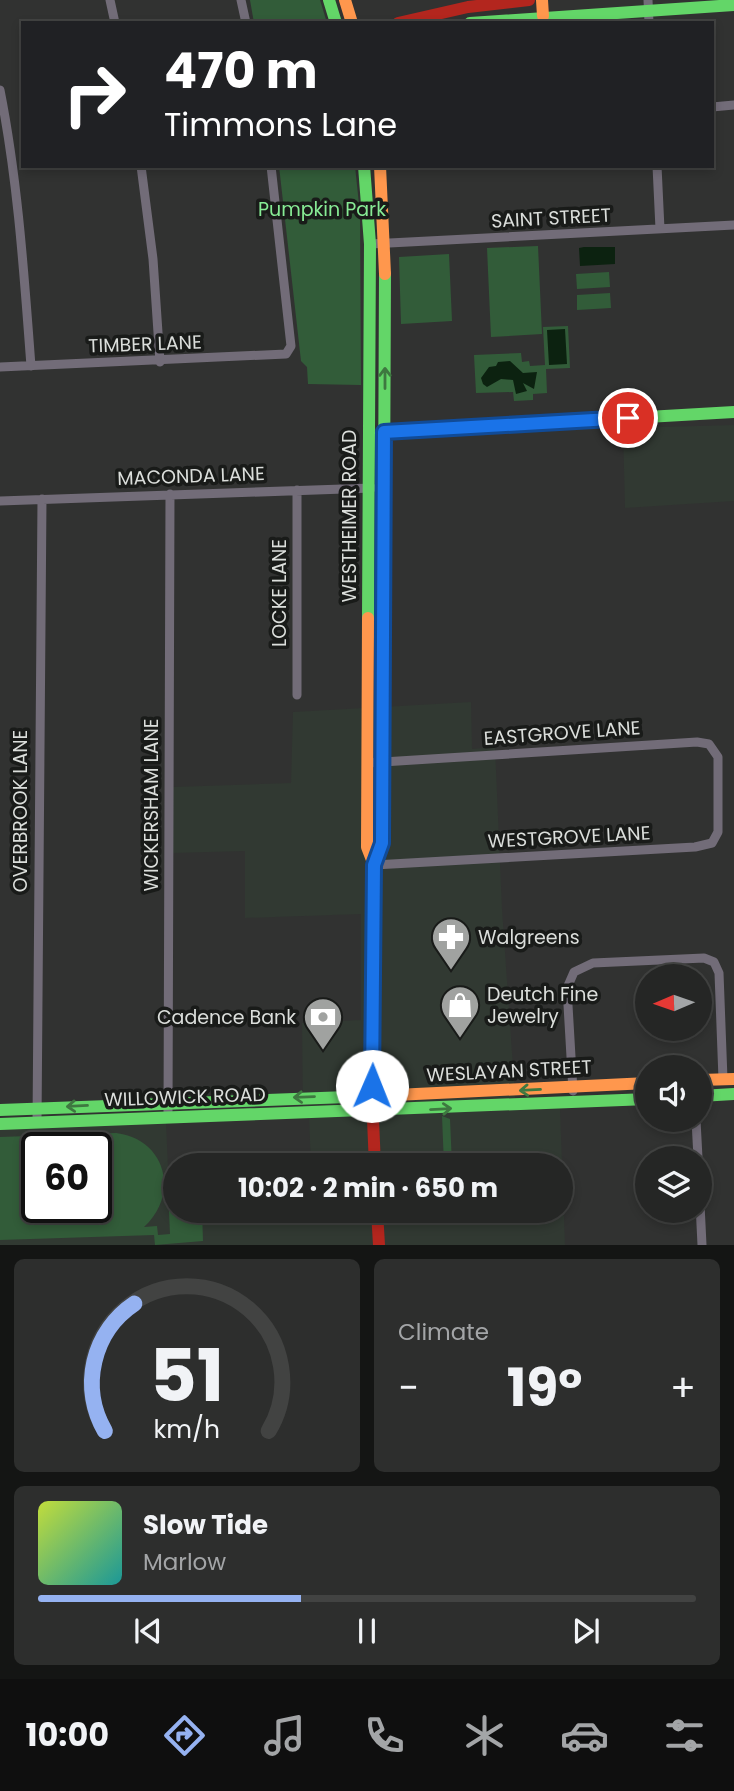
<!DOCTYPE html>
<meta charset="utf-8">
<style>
:root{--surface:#252625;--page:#2d2e2d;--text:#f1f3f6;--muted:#a3a5a7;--line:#424342;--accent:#95b2f1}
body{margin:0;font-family:Poppins,sans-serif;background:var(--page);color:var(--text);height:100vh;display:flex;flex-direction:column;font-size:26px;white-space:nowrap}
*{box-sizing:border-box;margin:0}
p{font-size:23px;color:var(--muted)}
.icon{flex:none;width:38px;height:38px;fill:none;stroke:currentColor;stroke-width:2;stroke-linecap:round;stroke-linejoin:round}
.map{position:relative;height:1245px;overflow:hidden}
.details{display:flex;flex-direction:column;gap:14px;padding:14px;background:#141514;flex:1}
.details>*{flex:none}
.guide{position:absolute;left:21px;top:21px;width:693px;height:147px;border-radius:0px;box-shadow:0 4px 10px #0003,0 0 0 2px var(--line);background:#202124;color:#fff;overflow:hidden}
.needle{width:46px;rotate:268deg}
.fabs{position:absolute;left:635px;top:964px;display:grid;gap:14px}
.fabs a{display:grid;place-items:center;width:77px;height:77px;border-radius:50%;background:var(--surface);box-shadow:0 4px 10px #0003,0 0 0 2px var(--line);font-size:35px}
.speed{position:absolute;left:21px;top:1132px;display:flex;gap:14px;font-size:35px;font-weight:700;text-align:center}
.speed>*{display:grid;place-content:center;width:91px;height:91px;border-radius:50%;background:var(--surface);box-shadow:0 4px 10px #0003,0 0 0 2px var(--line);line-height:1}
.speed .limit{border:4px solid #111;border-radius:10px;background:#fff;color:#111}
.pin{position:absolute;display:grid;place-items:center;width:60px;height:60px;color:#fff;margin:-30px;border:4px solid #fff;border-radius:50%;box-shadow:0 2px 7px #0007}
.me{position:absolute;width:77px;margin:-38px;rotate:1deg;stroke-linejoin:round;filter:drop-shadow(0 0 5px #0008)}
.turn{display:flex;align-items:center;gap:24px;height:147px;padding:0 28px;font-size:32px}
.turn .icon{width:91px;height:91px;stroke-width:2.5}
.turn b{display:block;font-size:49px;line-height:60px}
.big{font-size:52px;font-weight:700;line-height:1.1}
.details .tile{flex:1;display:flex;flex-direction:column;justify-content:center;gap:10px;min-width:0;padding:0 24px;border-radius:10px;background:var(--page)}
.details .dial{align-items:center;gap:0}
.dial svg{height:182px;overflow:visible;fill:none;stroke:var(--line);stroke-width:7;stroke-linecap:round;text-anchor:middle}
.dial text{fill:var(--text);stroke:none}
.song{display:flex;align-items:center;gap:21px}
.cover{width:84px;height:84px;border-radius:10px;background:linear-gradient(135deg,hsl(70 70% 55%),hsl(180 70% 35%))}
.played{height:7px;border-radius:4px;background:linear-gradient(90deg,var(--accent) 40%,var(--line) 40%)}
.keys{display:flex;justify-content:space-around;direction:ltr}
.heat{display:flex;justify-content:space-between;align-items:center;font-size:38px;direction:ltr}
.details .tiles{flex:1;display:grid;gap:14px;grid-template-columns:1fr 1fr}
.tile:last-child{grid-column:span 2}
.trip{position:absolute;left:163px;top:1153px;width:410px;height:70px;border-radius:35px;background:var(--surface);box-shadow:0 4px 10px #0003,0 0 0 2px var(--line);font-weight:700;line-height:70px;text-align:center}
.tabs{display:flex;height:112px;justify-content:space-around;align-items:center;background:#0f0f0f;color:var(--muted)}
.tabs .icon{width:49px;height:49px}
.tabs .on{color:var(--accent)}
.tabs b{font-size:32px;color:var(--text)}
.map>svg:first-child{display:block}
.built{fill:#313932;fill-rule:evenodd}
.green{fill:#325c39;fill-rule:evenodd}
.water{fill:#0c2210}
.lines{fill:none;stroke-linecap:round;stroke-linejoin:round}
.street{stroke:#726c78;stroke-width:9}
.fast{stroke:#63d668;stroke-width:12}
.slow{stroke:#ff974d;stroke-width:12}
.jam{stroke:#b3261e;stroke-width:12}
.oneway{stroke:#3e7840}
.route-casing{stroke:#114b97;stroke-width:18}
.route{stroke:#1a73e8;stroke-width:12}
.labels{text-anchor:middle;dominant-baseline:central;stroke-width:7;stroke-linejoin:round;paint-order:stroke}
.park-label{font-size:19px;fill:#87eb95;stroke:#191b19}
.street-label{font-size:19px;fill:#dbdedb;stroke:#191b19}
.poi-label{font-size:19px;fill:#dbdedb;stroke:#191b19;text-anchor:start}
</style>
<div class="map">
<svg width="734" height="1245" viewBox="0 0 734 1245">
<rect width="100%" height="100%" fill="#313231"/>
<path class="built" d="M734,425V501L625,508L623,428Z
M471,702L472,749L495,747L502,909L516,1110L560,1108L565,1245H0V1128L166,1122L169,1189H175V1211H560V1166L311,1165L309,1117H303L302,1023L361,1020V914L245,918V851L173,853V787L291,783L293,712ZM37,1148H96V1208H37Z"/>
<path class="green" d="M250,0H320L327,23H254Z
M279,166H355L360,214L361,385L308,384L307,367L301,361Z
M538,246L542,334L491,337L487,248Z
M449,254L452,321L401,324L399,257Z
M609,272L610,287L577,289L576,274Z
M610,293L611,308L577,310V295Z
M568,326L570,368L546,369L547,393L533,394V400L514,401L513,392L476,393L474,355L521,353L522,362L529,361L530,366L545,365L543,327Z
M442,1116L450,1119L452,1165H444Z
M116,1133C166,1139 180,1194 144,1227L157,1226L158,1235L170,1234L168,1190H175V1211H202L203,1241L155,1245L154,1235L0,1240V1137ZM37,1148H96V1208H37Z"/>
<path class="water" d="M584,247H615V264L580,266L579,248Z
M565,329L567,364L549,365L547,330Z
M510,361L523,373L537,372L534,389L523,383L527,391L516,394L513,380L501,379L487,387L483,384L481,378L489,367L496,366L498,362Z"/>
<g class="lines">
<path class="street" d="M110,0L115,23
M241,0L246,23
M648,0L649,23
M0,90C18,181 24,274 31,366
M712,107L734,105
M141,166L153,259L160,362
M657,166L660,229
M370,244L734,225
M0,367L286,354L291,346L271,166
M297,490V695
M0,501L372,488
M367,763L697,742L709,744L718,757V832L712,843L695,847L374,865
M573,1091L567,988L574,972L593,963L704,958L714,962L719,973L723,1079
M168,1116L170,494
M696,1120L698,1158
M37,1123L42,499
M700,1204L702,1245"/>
<path class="fast" d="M329,0L336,23
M470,23L734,5
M364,166L370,244L368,618
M384,432L734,412
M383,740L385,274
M700,1096L734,1094
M0,1110L374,1096
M0,1124L648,1099"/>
<path class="slow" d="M345,0L352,23
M542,0L543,16
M380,166L385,274
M368,618L367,847L374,865
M700,1080L734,1079
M374,1096L648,1083"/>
<path class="jam" d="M398,23L468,7L529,0
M375,1166L372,1096L374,865L382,843L383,740
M377,1211L379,1245"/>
</g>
<defs><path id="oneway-shaft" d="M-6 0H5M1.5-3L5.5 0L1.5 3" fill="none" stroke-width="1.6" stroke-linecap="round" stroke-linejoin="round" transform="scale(1.75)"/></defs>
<g class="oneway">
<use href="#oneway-shaft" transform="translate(385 378) rotate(-90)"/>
<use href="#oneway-shaft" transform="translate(530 1090) rotate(177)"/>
<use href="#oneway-shaft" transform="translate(304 1097) rotate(178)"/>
<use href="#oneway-shaft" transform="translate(77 1106) rotate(177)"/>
<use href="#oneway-shaft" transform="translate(441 1109) rotate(-3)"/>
</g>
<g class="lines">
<g class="route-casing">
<path id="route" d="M372,1086L374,865L382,843L384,432L628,418"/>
</g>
<use href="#route" class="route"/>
</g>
<defs>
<g id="pharmacy-pin" transform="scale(2.0125)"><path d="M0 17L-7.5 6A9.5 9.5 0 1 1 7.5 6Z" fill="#a0a2a0" stroke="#191b19"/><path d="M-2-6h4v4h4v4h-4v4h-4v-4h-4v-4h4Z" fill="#fff"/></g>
<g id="shop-pin" transform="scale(2.0125)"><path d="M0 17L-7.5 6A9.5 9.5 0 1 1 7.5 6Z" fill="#a0a2a0" stroke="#191b19"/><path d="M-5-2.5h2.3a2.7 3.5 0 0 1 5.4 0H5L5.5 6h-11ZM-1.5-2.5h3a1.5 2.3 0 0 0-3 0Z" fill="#fff"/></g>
<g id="bank-pin" transform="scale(2.0125)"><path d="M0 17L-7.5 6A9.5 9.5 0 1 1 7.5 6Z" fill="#a0a2a0" stroke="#191b19"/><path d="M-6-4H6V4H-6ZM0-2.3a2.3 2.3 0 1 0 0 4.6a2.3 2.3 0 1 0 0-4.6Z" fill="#fff"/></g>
</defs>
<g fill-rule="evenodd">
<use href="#pharmacy-pin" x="451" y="937"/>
<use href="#shop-pin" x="460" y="1005"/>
<use href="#bank-pin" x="323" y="1017"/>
</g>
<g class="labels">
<g class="park-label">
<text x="322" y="209">Pumpkin Park</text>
</g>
<g class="street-label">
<text transform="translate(551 218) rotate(-3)">SAINT STREET</text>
<text transform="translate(145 344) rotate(-2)">TIMBER LANE</text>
<text transform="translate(191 476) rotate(-2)">MACONDA LANE</text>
<text transform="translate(349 516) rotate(-90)">WESTHEIMER ROAD</text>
<text transform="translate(279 593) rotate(-90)">LOCKE LANE</text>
<text transform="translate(562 733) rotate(-4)">EASTGROVE LANE</text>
<text transform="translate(151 805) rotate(-90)">WICKERSHAM LANE</text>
<text transform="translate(20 811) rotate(-90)">OVERBROOK LANE</text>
<text transform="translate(569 837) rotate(-3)">WESTGROVE LANE</text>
<text transform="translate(509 1071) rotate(-3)">WESLAYAN STREET</text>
<text transform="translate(185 1097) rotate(-2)">WILLOWICK ROAD</text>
</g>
<g class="poi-label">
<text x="478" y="937">Walgreens</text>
<text x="487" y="994">Deutch Fine<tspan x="487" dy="22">Jewelry</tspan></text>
<text x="296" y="1017" text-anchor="end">Cadence Bank</text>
</g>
</g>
</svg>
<div class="fabs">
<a><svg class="needle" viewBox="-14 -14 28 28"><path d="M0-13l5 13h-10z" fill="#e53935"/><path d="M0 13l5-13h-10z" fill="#a3a5a7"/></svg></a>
<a><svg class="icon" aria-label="sound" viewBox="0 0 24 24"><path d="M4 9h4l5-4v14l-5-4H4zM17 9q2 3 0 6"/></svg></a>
<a><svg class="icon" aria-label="layers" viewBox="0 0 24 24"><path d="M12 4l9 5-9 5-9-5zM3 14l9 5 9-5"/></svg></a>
</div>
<div class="speed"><div class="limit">60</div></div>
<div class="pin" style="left:628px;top:418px;background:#d93025"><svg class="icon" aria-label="arrive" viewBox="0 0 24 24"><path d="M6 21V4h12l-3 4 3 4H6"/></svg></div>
<svg class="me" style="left:372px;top:1086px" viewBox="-20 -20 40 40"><circle r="19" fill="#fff"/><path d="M0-13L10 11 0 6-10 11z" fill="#1a73e8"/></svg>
<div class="trip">10:02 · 2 min · 650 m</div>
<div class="guide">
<div class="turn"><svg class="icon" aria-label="right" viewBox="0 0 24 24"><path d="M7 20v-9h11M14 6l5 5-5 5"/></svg><div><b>470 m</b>Timmons Lane</div></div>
</div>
</div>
<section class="details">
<div class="tiles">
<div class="tile dial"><svg viewBox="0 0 100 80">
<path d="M14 69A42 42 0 1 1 86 69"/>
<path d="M14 69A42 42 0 0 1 27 13" stroke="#95b2f1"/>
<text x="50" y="56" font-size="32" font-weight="700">51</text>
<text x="50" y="72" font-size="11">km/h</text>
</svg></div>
<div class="tile"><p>Climate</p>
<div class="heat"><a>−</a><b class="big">19°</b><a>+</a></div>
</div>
<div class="tile">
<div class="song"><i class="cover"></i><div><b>Slow Tide</b><p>Marlow</p></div></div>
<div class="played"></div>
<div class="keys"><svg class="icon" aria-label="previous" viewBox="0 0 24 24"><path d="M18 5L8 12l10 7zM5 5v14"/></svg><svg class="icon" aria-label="pause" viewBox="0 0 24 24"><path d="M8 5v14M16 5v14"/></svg><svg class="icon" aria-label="next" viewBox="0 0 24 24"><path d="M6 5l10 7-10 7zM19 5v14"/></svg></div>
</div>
</div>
</section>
<nav class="tabs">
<b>10:00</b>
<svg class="icon on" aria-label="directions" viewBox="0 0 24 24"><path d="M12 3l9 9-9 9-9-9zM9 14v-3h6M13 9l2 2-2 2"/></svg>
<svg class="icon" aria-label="music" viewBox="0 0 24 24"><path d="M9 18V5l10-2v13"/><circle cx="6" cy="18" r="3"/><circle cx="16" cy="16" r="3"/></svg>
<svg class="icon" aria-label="phone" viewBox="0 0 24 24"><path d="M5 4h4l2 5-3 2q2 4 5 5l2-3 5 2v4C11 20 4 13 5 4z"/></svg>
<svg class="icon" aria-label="climate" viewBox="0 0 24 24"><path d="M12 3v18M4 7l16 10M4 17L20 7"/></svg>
<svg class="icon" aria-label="car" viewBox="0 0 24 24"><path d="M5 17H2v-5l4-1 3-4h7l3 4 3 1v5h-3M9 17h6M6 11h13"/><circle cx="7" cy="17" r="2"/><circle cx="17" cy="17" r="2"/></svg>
<svg class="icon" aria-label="filters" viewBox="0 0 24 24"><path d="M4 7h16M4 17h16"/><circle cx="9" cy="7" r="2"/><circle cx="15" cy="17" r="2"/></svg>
</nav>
